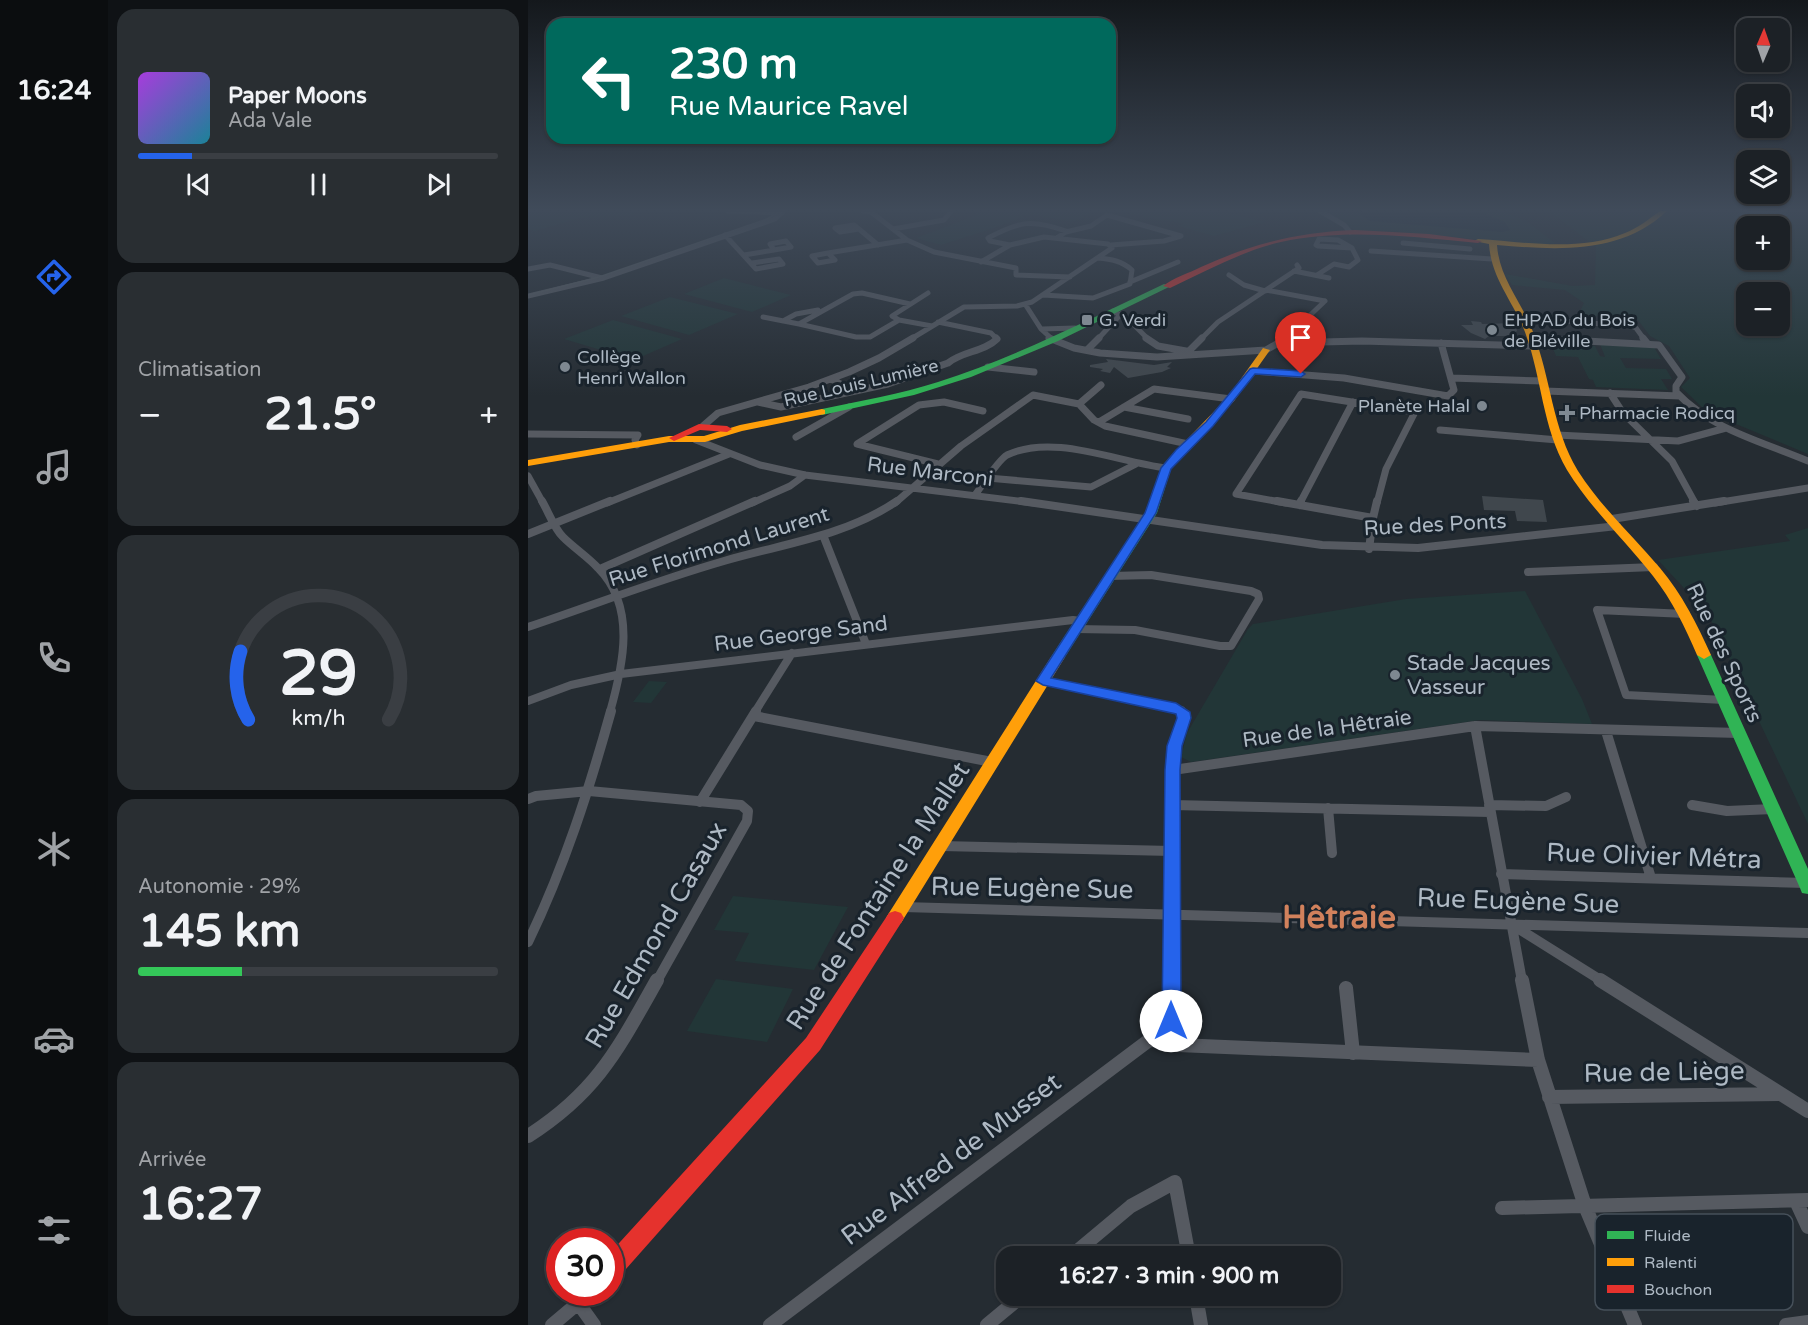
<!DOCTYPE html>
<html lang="fr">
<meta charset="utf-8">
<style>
:root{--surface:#1c2126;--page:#292e32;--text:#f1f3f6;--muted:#a0a3a7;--line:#3a3e43;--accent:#2563eb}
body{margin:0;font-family:"Varela Round",sans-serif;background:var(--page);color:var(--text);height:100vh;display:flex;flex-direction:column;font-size:22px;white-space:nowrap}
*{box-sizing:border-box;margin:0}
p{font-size:20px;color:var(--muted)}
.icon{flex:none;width:33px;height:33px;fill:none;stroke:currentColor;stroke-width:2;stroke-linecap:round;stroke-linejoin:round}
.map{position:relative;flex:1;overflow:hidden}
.panel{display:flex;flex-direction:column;gap:9px;padding:9px;background:#0f1215;width:420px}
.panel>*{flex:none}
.top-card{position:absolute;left:18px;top:18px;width:570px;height:126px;border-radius:18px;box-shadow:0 2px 4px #0004,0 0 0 2px var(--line);background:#00695c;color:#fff;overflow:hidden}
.needle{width:39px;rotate:2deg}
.fabs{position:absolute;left:1208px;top:18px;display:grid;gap:12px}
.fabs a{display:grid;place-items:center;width:54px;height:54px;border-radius:12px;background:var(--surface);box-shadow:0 2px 4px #0004,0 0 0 2px var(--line);font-size:30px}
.speed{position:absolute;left:18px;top:1228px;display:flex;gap:12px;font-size:30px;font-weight:700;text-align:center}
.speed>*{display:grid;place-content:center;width:78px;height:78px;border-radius:50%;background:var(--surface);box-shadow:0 2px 4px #0004,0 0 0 2px var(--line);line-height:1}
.speed .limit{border:9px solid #d22;background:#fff;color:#111}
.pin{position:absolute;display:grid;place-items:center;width:51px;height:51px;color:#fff;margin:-62px -26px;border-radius:50% 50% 50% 0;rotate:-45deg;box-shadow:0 0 6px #0007}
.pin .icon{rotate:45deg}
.me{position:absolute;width:66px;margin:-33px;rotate:0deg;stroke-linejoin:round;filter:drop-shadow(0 0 4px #0008)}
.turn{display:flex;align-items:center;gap:21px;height:126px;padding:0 24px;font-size:27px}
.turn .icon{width:78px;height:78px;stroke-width:2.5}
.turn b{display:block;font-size:42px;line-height:51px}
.big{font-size:45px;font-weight:700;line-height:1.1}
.panel .widget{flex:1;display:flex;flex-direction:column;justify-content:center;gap:9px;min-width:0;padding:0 21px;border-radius:18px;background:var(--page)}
.panel .dial{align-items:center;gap:0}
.dial svg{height:156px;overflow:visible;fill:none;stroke:var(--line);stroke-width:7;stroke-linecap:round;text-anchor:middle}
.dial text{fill:var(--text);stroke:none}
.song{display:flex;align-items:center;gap:18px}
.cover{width:72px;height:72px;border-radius:9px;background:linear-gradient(135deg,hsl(280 70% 55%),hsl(190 70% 35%))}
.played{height:6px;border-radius:3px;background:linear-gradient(90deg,var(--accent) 15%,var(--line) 15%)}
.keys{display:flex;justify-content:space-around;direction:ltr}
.heat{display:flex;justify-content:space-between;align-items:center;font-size:33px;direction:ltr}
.charge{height:9px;border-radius:4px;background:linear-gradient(90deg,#34c759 29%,var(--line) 0)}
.trip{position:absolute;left:468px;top:1246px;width:345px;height:60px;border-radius:18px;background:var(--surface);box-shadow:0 2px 4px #0004,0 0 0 2px var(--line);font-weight:700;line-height:60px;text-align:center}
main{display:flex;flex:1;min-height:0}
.dock{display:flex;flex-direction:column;width:108px;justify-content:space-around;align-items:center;background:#0b0d0f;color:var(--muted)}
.dock .icon{width:42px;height:42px}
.dock .selected{color:var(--accent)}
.dock b{font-size:27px;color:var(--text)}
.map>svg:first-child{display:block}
.green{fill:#223637;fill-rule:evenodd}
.water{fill:#162634}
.building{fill:#40474d}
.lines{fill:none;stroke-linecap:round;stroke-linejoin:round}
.street-far4{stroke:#565a61;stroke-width:5}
.street-far3{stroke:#565a61;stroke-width:7}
.street-far2{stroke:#565a61;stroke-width:8}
.street-far1{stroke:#565a61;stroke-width:10}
.street{stroke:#565a61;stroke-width:14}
.fast{fill:#30b455;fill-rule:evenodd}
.slow{fill:#ff9f0a;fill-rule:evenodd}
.jam{fill:#e5322d;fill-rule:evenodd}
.tram{stroke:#595f64;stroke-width:1.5}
.route{fill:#2563eb;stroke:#184099;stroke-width:1.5}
.poi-dot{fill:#7e8891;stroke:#19232c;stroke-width:2}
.labels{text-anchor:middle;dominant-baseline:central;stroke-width:6;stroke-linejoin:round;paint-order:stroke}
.far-poi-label{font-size:18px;fill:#aeb9c4;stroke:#19232c;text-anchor:start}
.far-street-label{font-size:18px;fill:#aeb9c4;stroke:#19232c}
.street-label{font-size:21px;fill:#aeb9c4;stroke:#19232c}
.poi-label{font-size:21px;fill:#aeb9c4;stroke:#19232c;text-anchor:start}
.near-street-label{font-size:26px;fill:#aeb9c4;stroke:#19232c}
.near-district-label{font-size:33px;font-weight:bold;fill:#d1815c;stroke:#19232c}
.key{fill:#19232c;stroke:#46505a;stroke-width:1.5}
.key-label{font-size:16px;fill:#aeb9c4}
</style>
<main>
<nav class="dock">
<b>16:24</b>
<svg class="icon selected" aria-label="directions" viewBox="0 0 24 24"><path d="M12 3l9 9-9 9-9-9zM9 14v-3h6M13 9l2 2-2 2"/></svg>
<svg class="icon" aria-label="music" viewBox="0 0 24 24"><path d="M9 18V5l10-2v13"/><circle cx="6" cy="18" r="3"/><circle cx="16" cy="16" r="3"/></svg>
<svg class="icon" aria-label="phone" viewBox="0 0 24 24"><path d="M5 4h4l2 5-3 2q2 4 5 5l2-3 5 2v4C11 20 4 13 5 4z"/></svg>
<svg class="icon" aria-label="climate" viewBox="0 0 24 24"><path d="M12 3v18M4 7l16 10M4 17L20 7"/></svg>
<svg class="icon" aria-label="car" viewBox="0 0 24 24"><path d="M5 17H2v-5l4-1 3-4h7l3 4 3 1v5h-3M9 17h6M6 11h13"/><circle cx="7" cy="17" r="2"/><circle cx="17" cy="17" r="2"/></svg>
<svg class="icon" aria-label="filters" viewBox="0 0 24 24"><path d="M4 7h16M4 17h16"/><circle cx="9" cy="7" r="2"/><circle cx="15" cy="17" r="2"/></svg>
</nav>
<section class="panel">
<div class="widget">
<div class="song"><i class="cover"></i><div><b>Paper Moons</b><p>Ada Vale</p></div></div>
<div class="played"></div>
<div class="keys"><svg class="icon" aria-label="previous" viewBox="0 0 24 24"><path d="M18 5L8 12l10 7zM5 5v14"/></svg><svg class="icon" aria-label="pause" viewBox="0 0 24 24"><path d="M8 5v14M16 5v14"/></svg><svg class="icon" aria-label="next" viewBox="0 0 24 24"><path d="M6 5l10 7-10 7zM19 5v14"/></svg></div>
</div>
<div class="widget"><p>Climatisation</p>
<div class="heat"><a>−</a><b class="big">21.5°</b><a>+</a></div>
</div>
<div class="widget dial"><svg viewBox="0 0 100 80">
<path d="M14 69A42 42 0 1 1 86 69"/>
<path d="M14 69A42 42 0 0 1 10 34" stroke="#2563eb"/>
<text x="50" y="56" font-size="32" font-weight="700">29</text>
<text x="50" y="72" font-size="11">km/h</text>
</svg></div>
<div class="widget"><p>Autonomie · 29%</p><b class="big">145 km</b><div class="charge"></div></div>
<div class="widget"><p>Arrivée</p><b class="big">16:27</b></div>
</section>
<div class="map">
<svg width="1280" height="1325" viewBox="0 0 1280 1325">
<rect width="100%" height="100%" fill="#252c32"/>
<path class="green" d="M0,211H108L101,216L55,217L7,231L0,229Z
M455,211H566L545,222L501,214L469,227L413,245L388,238L446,216L449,212Z
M591,211H693L737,222L686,236L651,226L656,223L630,220Z
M794,211H975L998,221L1027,243L1009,245L866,231H828Z
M1021,211H1280V454L1179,412L1153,387L1162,378L1141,346L1122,336L1110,320L1051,314L1056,303L1037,290L984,285L977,274L1045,286L1067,285L1068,247ZM1218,226H1251V260H1218ZM1218,292H1251V326H1218Z
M196,278L263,295L224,312L156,294Z
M142,297L210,314L161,335L93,316Z
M85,320L154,339L106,360L36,339Z
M1023,344L1067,346L1072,356L1077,357L1072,344L1126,347L1133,359L1092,358L1098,368L1138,369L1144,379H1133L1140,390L1068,387L1065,380L1061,379L1050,357L1028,356Z
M1280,528V824L1180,614L1130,560L1262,541L1257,535Z
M997,591L1054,699L1064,724L952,720L663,762L653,757L659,733L720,629L725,624L878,599Z
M121,681L139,682L123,703L105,702Z
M205,896L320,907L286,970L207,961L221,933L186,930Z
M188,979L265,989L239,1042L159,1031Z"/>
<path class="water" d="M827,211L953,212L977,222L982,230L974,232L842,221Z"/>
<path class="building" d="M943,321L953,322L954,324L987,323L989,331L982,336H961L957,339L943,333L933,325H945Z
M578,359L626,365L644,362L639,367L643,368L634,372L600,378L586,367L582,373L572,371L575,369L562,367V365L580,362Z
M954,496L1015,500L1019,522L989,521L987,511L956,510Z"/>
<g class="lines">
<path class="street-far4" d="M200,211L254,213
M335,211L343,212L379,240L406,252L488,268V275L542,277
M792,211L816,225L822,232
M326,225L331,229L312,232L307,228Z
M331,229L350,245
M365,229L416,220L423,211
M197,235L228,269L255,264L251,259L224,263
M530,237L538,232L563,226L579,215L653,236L636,241L583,245
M791,239L810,240L824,248L790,246L788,245Z
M258,241L263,247L246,250L242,244Z
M875,243L942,249
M482,245L462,241L460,238C492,221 504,219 538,231
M843,251L964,259
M300,253L307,260L290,263L284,256Z
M300,253L379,240
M216,255L246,250
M0,269L22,265L74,278
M766,271L801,278
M701,275L716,285L737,291
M789,275L806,264L821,267L830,260L824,248
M602,282L650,262
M738,290L797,301
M400,293L364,316L371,320L404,326
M515,295L565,298L602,284L604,270C594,261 583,259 570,258
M0,296L76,278L247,219L255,211
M497,304L513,329L524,339
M585,311L601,320L620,339
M235,317L271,324L325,294L334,293L382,304
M994,318L1103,326L1108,328L1116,339
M255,321L268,314L290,310
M410,322L463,333L469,339
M271,324L328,337H342L371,320
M514,329L547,328
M1003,338L1023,339
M383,339L436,307L489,306L504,302L584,248L580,244L516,237L482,245L453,262
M570,339L593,314
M673,339L690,322L771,268L769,265
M757,339L797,301"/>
<path class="street-far3" d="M521,338L546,348L572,353L629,357L738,350L759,338
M618,338L630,346L658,351
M1003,338L1131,345L1154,377L1148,386V392C1184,430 1233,441 1280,461
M1115,338L1119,343
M753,343L834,341L1005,346
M560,349L571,338
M657,355L674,338
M460,367L506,372
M725,371L816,378L920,396L926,390L913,343
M923,378L1015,381
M303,379L324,390
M1017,391L1152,396
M1082,393L1095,413L1144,461L1167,503
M230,402L253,407L360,384L420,363C434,351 456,352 469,339L468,338
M551,404L573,385
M596,407L660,419
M571,422L626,389L703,399
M175,426L190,413L281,387L321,372L351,358L385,338
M912,430L1030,440
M0,434L110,435L107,440L109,445
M1029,435L1150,441L1198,428
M268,437L321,407
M168,440L232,465L277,475L506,503
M410,464L329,444L391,405L416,402L455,411
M0,476L15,503
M460,478L563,487L608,464
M447,495C454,486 470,460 479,455C525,433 589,462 638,468
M79,503L201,454
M224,503L262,486L277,475
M367,503L433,446L505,395L551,404L566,420L577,426L660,444
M758,503L708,494L773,394L887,412L858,469L849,503
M772,503L825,402
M1187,503L1280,488"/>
<path class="street-far2" d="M14,501C21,513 26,528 35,537C46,548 60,557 70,568C109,607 95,666 82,712
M493,501L794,545L890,548L1089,526
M749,501L845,518
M1165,501L1169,506
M771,505L773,501
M845,518L849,501
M1084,519L1196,501
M0,534L82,501
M295,535L338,644
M841,549L845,518
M72,569L227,501
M1000,572L1126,567
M1158,614L1069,610L1098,695L1196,700
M0,627C65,605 130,580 196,561C254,544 318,536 369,501
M548,629L607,630L692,646H703L731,599L730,594L723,591L623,575L582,576
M515,681L648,708L655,712
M0,701L43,685L93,674L545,620L553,621
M227,712L264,653"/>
<path class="street-far1" d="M226,716L464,762
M947,726L994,981
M1078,731L1123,878
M645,770L947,726L1211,733
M0,799L8,796L61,791L213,805L220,811L219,821L129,981
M172,802L228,711
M644,805L962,812
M961,805L1018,806L1038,797
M1164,805L1199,811L1245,809
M800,808L804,853
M413,846L644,851
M973,874L1278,883
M375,907L1280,933
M983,924L1074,981
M0,942C36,868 61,790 83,711
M643,981L645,770L646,746L656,718L653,711"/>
<path class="street" d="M994,980L1010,1060L1057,1206L1107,1325
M1072,980L1280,1111
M818,988L825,1053
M635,1038L643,1021V980
M635,1038L650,1045L1010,1060
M1021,1097L1252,1094
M0,1136C69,1092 90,1049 129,980
M1268,1201L1280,1227
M974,1208L1280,1200
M542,1257L603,1206L647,1182L661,1257
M668,1296L673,1325
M51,1304L66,1325
M24,1325L62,1293
M242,1325L620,1041L635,1038
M459,1325L494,1296
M1258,1325L1280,1322"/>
<path class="fast" d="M636,284L643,286L530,341L443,377L386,395L294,415L289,412L294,409C333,401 372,394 410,382C488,357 562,319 636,284Z
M653,449L658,452L643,469L629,513L535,660H525L523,657L617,513L633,468L649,450Z
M1176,651L1183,655L1280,869V894L1274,893L1272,888L1169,655Z"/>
<path class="slow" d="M1132,211H1139C1092,255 1029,250 969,245C971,278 994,302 1005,332C1023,378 1024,428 1050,471C1073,507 1105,536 1132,568C1154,594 1169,624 1183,655L1176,659L1169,655C1157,627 1144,600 1125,576C1097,540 1063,509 1039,470C1014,427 1014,378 997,332C985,301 963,278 961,244L946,241L950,239C997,242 1052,252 1097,233C1110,228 1121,219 1132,211Z
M735,348L742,350L706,401L657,454H649V450L700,397Z
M294,409L297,410V414L214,431L177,442H141L0,466V460L141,436H176L212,425Z
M530,653L537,657L373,923L367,925L361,923L358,918L361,913L523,657Z"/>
<path class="jam" d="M827,230L901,234L954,241L950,243C885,237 817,228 753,242C714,251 678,271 642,288L635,286C645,278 661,273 673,267C723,244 771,232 827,230Z
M171,424L199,426L204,429L199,432L172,430L146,441L141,438Z
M367,911L373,913L376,918L373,923L292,1050L90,1278L82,1281V1253L278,1038L361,913Z"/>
<path class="tram" d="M0,295L71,277L239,219L253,211"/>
</g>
<linearGradient id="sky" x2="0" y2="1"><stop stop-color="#14181c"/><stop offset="0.53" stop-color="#404b5a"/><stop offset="1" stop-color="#404b5a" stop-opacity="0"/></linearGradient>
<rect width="1280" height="396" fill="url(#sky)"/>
<path class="route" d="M725,368L773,371L777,374L773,377L727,374L685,426L643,469L628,513L523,678L648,703L662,712L663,718L654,746L652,770L653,1021L650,1027L643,1030L637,1027L634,1021L637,770L639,746L649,718L648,714L515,685L508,681L617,513L633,468L648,450L678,422L722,369Z"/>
<g class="poi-dot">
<rect x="553" y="314" width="12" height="12" rx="3"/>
<circle cx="964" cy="330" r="6"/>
<circle cx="37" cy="367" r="6"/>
<circle cx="954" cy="406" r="6"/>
<path d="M1036 404h6v6h6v6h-6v6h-6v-6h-6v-6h6z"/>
<circle cx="867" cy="675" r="6"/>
</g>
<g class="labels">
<g class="far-poi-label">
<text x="571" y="320">G. Verdi</text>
<text x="976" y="320">EHPAD du Bois<tspan x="976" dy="21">de Bléville</tspan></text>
<text x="49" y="357">Collège<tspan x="49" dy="21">Henri Wallon</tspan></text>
<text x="942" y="406" text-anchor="end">Planète Halal</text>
<text x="1051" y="413">Pharmacie Rodicq</text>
</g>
<g class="far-street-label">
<text transform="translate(333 383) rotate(-13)">Rue Louis Lumière</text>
</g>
<g class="street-label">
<text transform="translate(402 472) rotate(7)">Rue Marconi</text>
<text transform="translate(907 525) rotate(-3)">Rue des Ponts</text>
<text transform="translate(191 547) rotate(-17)">Rue Florimond Laurent</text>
<text transform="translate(273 634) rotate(-7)">Rue George Sand</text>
<text transform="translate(1196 653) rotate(65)">Rue des Sports</text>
<text transform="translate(799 729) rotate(-8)">Rue de la Hêtraie</text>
</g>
<g class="poi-label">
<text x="879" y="663">Stade Jacques<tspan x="879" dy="24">Vasseur</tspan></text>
</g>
<g class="near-street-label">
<text transform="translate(1126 856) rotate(2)">Rue Olivier Métra</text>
<text transform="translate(504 888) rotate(1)">Rue Eugène Sue</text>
<text transform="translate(350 896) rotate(-57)">Rue de Fontaine la Mallet</text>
<text transform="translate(990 901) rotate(2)">Rue Eugène Sue</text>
<text transform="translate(128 935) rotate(-60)">Rue Edmond Casaux</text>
<text transform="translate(1136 1072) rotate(-1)">Rue de Liège</text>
<text transform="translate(423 1159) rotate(-37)">Rue Alfred de Musset</text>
</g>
<g class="near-district-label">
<text x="811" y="917">Hêtraie</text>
</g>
</g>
<rect x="1067" y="1214" width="198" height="96" rx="9" class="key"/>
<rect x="1079" y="1231" width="27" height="8" fill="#30b455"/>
<rect x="1079" y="1258" width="27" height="8" fill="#ff9f0a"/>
<rect x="1079" y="1285" width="27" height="8" fill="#e5322d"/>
<g class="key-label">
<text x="1116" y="1241">Fluide</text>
<text x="1116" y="1268">Ralenti</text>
<text x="1116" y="1295">Bouchon</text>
</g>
</svg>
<div class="fabs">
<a><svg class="needle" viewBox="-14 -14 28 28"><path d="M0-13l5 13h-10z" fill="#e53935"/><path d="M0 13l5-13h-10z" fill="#a0a3a7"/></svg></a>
<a><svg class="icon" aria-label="sound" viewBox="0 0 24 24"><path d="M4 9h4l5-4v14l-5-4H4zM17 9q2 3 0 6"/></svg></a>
<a><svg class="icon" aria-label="layers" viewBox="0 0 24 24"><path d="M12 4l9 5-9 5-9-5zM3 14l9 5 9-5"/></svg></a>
<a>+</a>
<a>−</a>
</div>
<div class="speed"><div class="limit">30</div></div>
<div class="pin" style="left:773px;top:374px;background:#d93025"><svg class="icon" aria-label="arrive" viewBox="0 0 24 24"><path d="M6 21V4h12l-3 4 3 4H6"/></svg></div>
<svg class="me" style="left:643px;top:1021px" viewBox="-20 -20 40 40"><circle r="19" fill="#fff"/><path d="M0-13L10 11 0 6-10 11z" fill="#2563eb"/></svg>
<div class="trip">16:27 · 3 min · 900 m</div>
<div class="top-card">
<div class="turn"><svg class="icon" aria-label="left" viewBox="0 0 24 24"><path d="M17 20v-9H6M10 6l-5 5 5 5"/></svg><div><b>230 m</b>Rue Maurice Ravel</div></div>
</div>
</div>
</main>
